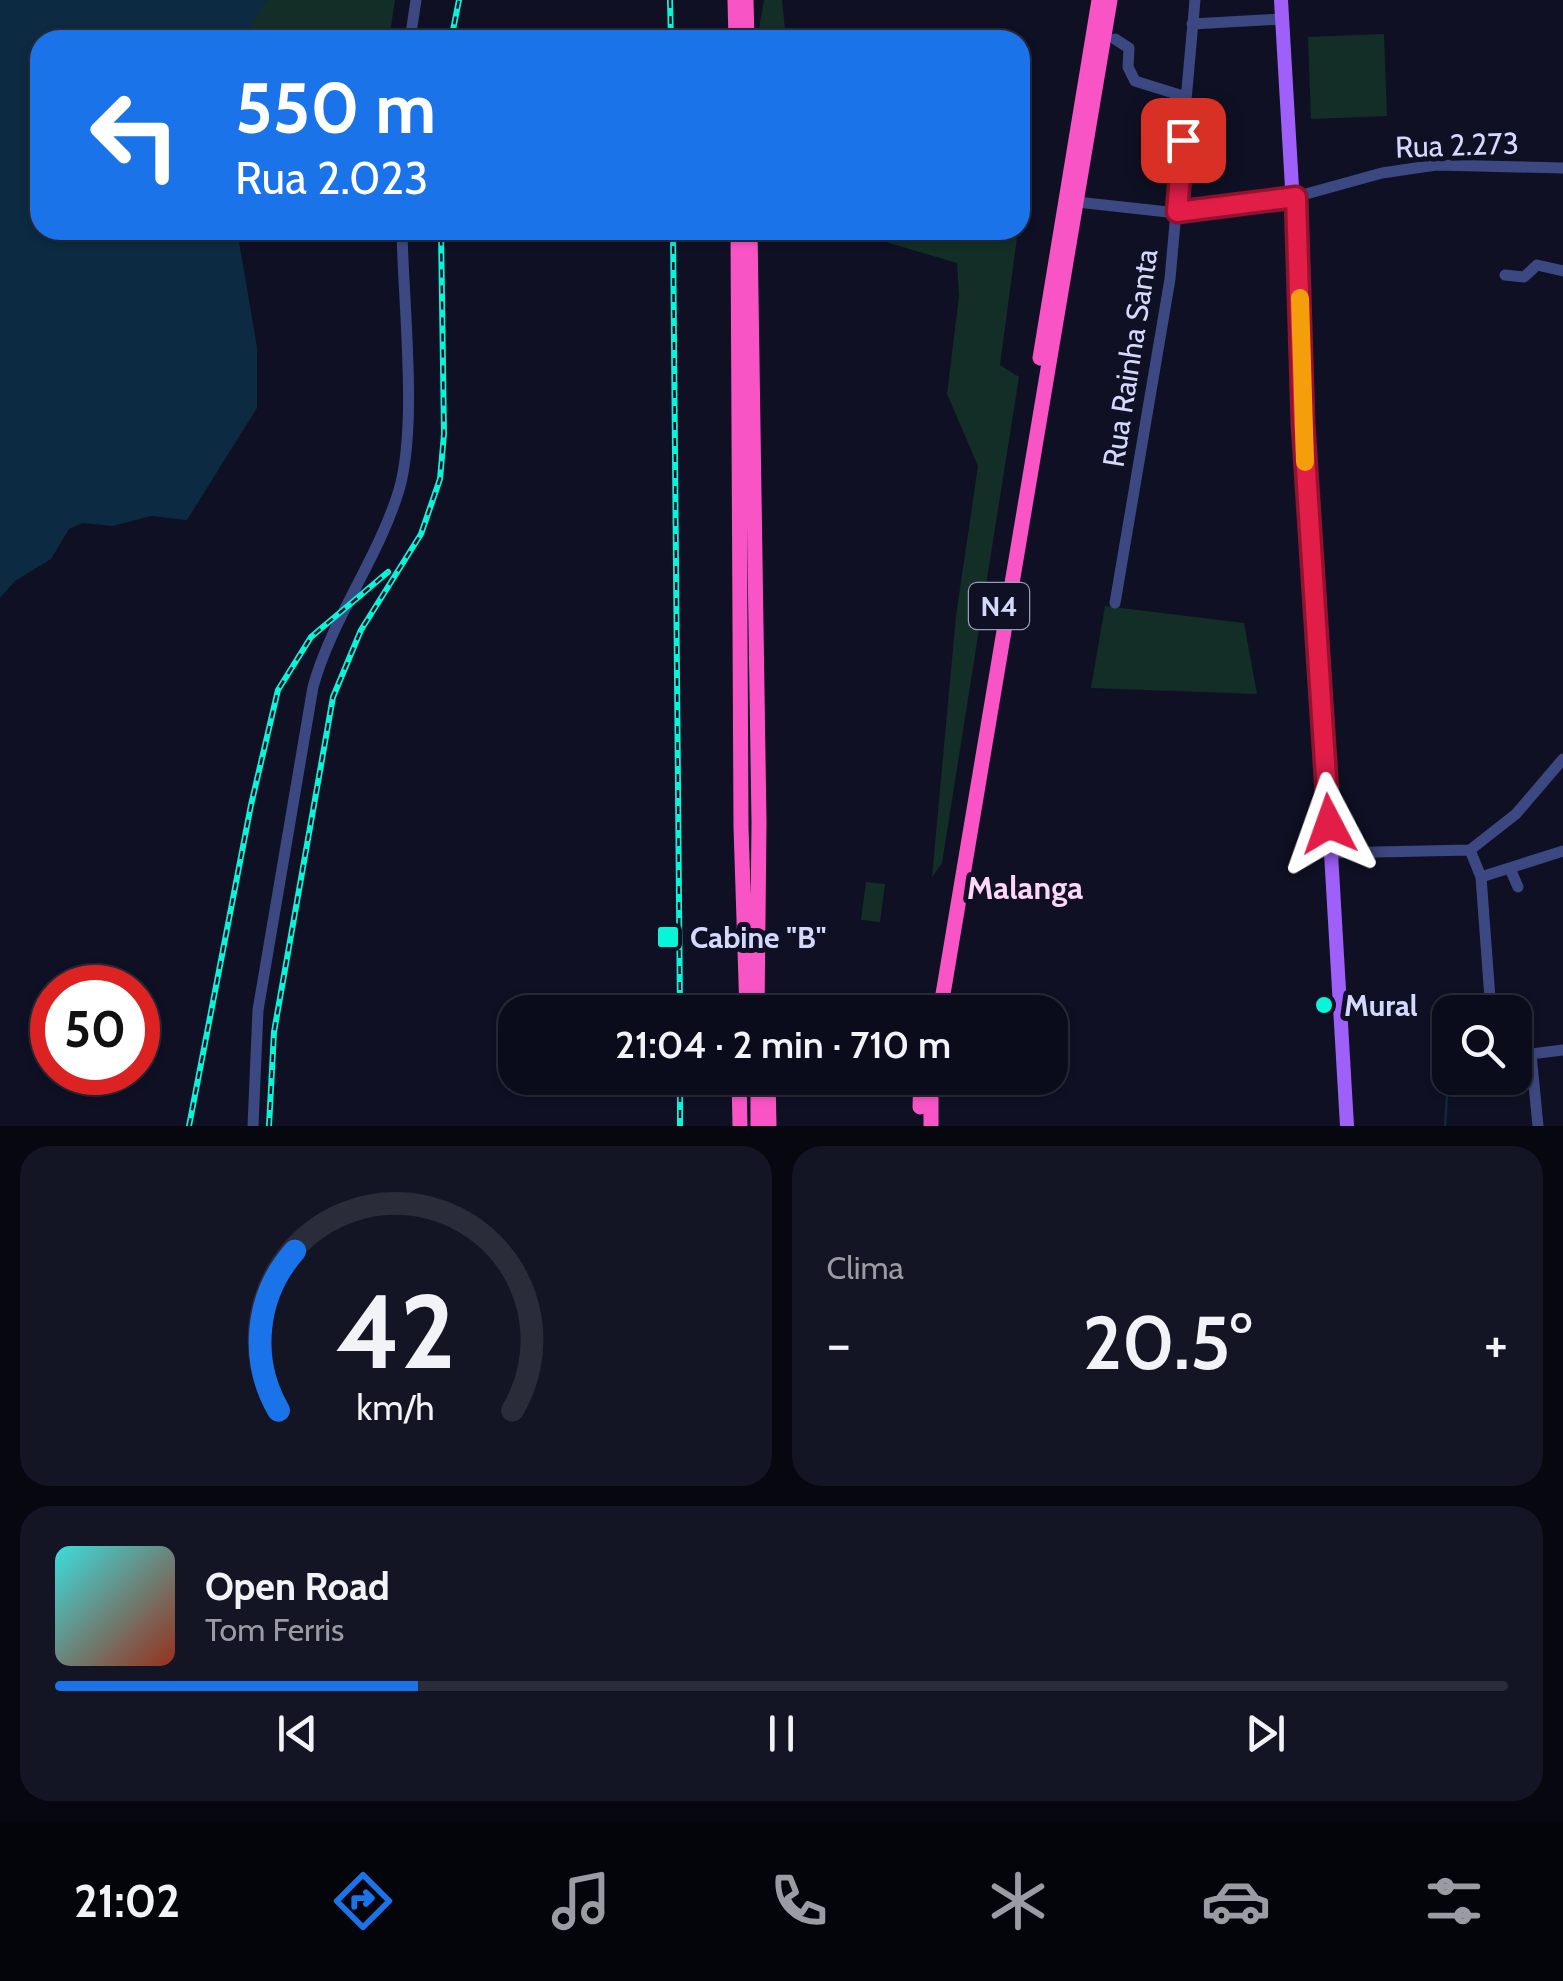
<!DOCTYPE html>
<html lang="pt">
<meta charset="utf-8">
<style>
:root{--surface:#0b0c1b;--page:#141524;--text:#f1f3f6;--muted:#9a9ba3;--line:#2b2c3a;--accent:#1a73e8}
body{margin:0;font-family:Cabin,sans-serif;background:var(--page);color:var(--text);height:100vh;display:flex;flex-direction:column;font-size:38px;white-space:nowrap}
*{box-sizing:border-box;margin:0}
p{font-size:32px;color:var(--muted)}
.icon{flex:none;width:55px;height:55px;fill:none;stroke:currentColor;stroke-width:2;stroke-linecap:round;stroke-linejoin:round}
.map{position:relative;height:1126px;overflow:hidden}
.drawer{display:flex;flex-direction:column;gap:20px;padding:20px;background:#06070f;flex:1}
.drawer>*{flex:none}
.top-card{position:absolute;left:30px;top:30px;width:1000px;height:210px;border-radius:30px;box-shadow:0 2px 8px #0004,0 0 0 2px var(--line);background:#1a73e8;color:#fff;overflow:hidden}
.tools{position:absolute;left:1432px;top:995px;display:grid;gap:20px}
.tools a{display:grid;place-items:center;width:100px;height:100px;border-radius:20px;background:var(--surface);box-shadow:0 2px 8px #0004,0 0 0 2px var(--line);font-size:50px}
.speed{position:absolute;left:30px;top:965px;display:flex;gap:20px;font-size:50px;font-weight:700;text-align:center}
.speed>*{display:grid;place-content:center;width:130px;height:130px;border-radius:50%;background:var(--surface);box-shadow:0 2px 8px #0004,0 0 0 2px var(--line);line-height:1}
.speed .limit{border:15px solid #d22;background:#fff;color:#111}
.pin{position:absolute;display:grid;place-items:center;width:85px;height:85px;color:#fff;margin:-42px;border-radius:20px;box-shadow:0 5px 15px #0006}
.me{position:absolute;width:110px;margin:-55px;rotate:356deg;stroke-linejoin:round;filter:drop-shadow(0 0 8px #0008)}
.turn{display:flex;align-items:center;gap:35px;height:210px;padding:0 40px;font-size:45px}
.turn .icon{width:130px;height:130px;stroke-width:2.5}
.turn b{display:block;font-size:70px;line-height:85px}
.big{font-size:75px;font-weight:600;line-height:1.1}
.drawer .tile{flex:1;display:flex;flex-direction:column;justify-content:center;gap:15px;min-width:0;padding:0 35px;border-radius:30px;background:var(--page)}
.drawer .dial{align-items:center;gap:0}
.dial svg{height:260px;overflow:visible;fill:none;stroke:var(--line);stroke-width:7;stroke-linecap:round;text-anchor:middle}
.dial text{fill:var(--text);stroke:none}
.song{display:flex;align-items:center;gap:30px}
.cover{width:120px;height:120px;border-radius:15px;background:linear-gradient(135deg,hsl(180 70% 55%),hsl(10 70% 35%))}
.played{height:10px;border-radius:5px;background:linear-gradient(90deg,var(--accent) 25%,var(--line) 25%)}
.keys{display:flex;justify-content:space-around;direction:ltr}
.heat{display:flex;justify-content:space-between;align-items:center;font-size:55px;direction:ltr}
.drawer .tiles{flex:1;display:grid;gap:20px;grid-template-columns:1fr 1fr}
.tile:last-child{grid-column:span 2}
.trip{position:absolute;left:498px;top:995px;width:570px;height:100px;border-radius:30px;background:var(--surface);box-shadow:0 2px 8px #0004,0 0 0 2px var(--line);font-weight:600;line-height:100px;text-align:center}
.menu{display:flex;height:160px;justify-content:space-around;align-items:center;background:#04050b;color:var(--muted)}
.menu .icon{width:70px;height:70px}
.menu .current{color:var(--accent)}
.menu b{font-size:45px;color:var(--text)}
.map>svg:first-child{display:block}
.green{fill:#132e27}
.water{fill:#0c2a41}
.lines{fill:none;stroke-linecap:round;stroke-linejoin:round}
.stream{stroke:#0c2a41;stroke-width:2.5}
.minor{stroke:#3c4881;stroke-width:11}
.major{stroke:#9f5ff9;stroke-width:14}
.highway{stroke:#f954c6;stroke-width:15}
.rail-casing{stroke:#09f5d9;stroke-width:6}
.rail{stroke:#0f1024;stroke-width:2.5;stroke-dasharray:8;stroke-linecap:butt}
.route-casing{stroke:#92132f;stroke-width:25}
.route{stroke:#e11d48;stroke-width:18}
.slow{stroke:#f59e0b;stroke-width:18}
.poi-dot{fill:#09f5d9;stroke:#0f1024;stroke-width:4}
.labels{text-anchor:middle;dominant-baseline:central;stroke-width:10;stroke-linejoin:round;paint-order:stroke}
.shield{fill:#0f1024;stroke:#999cbc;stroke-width:2.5}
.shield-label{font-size:28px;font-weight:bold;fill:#d4d8fd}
.street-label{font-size:30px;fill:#d4d8fd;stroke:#0f1024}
.poi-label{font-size:30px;font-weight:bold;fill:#d4d8fd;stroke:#0f1024;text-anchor:start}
.neighbourhood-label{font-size:32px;font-weight:bold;fill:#fed6f8;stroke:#0f1024}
</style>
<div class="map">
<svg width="1563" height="1126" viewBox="0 0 1563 1126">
<rect width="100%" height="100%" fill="#0f1024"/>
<path class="green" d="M267,0H395L389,40H245L248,25Z
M764,0H782L786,40H757Z
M1384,34L1387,116L1311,119L1308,37Z
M845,230H1018L1000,365L1019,377L942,863L932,877L956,616L978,466L947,394L959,296L957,263Z
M1105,606L1244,623L1257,694L1091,688Z
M866,882L885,884L880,922L861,920Z"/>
<path class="water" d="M0,0H267L242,40H40V230H237L257,347V408L187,520L151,516L113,526L82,523L69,529L51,559L15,581L0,598Z"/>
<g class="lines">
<path class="stream" d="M1445,1126L1450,1049"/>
<path class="minor" d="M1192,24L1282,19
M1115,39L1129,48L1128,67L1135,81L1186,97
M410,40L416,0
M1068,201L1177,213L1295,197L1382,173L1436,165L1563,168
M1505,275L1524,277L1537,265L1563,271
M1115,603L1170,279L1195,0
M1470,850L1516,814L1563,759
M1331,853L1470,850L1481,877L1491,1012
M1511,871L1518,887
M1481,877L1563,851
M1515,1044L1531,1054L1563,1050
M1531,1054L1538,1126
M253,1126L258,1010L313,687C332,618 378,559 399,490C418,425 403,302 402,230"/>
<path class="major" d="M1281,0L1347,1126"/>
<path class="highway" d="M735,0L736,40
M746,0L747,40
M738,230L741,827L747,1012
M750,230L759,823L757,1012
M1040,358L1099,0
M940,1012L1110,0
M739,1078L740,1126
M758,1078V1126
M768,1078L769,1126
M920,1107L921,1078
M931,1126V1078"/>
<g class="rail-casing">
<path id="rail" d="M670,0L671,40
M451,40L459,0
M673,230L680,1012
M680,1078V1126
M189,1126L251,805L278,690L311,637L388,572
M269,1126L274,1032L333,697L361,630L421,534L440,479L444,434L441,230"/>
</g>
<use href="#rail" class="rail"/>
</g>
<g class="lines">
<g class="route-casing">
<path id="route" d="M1183,140L1177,212L1296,197L1303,423L1329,824"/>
</g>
<use href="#route" class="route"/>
<path class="slow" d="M1300,298L1305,462"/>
</g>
<g class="poi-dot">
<rect x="656" y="925" width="24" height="24" rx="5"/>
<circle cx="1324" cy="1005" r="10"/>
</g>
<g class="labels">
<rect class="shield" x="969" y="583" width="60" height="46" rx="8"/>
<g class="shield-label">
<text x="999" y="606">N4</text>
</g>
<g class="street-label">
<text transform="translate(1457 145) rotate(-2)">Rua 2.273</text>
<text transform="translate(1130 358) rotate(-81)">Rua Rainha Santa</text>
</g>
<g class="poi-label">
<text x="690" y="937">Cabine "B"</text>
<text x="1344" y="1005">Mural</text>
</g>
<g class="neighbourhood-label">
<text x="1025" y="887">Malanga</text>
</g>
</g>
</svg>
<div class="tools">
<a><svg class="icon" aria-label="search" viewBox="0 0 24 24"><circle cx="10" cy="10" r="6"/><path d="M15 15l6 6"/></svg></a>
</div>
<div class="speed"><div class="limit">50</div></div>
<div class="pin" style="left:1183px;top:140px;background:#d93025"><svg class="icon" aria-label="arrive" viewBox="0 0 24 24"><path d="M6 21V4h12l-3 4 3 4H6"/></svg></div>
<svg class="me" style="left:1329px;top:824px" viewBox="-20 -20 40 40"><path d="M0-17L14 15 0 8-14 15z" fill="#e11d48" stroke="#fff" stroke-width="4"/></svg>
<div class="trip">21:04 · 2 min · 710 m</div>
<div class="top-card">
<div class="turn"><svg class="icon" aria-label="left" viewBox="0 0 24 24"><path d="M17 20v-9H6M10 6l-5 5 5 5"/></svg><div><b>550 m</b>Rua 2.023</div></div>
</div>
</div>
<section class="drawer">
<div class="tiles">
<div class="tile dial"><svg viewBox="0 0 100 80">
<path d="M14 69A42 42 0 1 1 86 69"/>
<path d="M14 69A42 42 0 0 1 19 20" stroke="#1a73e8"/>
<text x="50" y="56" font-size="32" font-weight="700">42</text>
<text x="50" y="72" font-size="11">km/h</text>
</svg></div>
<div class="tile"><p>Clima</p>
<div class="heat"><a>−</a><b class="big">20.5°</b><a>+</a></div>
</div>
<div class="tile">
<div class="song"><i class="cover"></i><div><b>Open Road</b><p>Tom Ferris</p></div></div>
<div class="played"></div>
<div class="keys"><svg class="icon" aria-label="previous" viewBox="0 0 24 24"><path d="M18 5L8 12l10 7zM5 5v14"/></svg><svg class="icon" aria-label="pause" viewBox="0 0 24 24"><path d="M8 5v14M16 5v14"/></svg><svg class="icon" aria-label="next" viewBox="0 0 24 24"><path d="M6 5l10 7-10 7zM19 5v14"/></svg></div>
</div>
</div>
</section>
<nav class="menu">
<b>21:02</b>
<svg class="icon current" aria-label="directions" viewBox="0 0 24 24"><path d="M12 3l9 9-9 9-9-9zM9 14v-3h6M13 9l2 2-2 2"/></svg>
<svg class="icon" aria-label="music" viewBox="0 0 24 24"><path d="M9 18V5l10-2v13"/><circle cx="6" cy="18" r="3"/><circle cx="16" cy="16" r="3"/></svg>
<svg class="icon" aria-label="phone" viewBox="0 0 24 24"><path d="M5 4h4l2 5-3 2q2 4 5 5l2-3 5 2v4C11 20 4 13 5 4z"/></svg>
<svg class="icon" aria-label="climate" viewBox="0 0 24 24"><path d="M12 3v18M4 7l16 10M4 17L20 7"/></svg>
<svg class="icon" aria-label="car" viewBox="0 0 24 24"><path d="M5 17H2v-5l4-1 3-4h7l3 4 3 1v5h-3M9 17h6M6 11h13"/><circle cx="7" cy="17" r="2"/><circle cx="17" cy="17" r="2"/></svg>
<svg class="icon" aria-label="filters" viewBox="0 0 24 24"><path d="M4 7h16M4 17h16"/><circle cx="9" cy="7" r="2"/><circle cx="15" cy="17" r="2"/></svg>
</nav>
